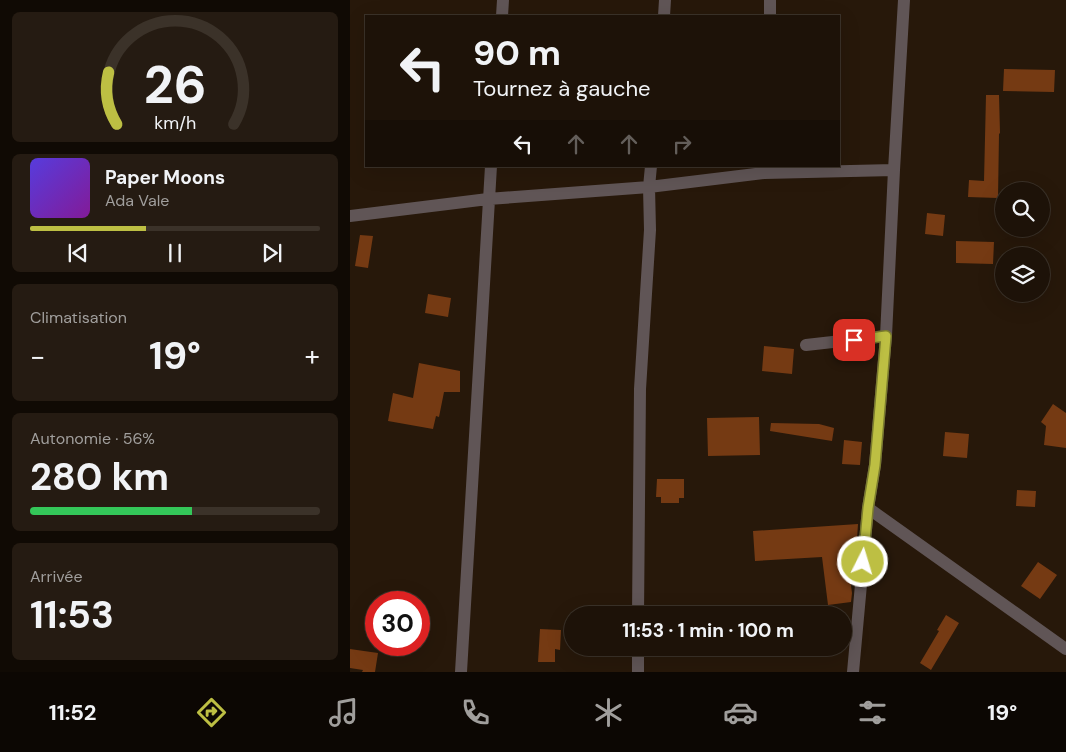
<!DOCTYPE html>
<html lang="fr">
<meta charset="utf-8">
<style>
:root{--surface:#1d1208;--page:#251b12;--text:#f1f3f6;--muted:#a09e9c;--line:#3b3229;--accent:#bdbf43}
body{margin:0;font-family:"DM Sans",sans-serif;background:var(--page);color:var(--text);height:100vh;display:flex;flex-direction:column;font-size:19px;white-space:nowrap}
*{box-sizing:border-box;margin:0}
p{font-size:16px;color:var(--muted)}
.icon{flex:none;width:28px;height:28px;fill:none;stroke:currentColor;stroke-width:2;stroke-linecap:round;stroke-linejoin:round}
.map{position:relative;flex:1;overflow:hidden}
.side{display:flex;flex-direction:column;gap:12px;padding:12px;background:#100a04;width:350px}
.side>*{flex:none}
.guide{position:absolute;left:15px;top:15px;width:475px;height:152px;border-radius:0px;box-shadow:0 5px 20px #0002,0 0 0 1px var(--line);background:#1d1208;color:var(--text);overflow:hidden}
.tools{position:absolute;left:645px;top:182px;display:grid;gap:10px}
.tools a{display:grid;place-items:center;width:55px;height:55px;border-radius:50%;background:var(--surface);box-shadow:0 5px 20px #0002,0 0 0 1px var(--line);font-size:25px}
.speed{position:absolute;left:15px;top:591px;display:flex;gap:10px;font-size:25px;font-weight:700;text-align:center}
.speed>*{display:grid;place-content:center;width:65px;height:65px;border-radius:50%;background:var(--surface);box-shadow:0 5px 20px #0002,0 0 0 1px var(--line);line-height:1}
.speed .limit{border:8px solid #d22;background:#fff;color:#111}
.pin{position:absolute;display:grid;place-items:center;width:42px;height:42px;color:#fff;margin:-21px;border-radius:10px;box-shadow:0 2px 8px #0006}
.me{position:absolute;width:55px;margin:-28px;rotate:5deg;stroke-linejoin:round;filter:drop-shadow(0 0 4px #0008)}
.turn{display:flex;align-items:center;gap:18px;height:105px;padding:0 25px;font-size:22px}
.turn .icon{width:65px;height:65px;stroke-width:2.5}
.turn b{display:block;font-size:35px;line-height:42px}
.lanes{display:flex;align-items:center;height:48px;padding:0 25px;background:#0003;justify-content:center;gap:25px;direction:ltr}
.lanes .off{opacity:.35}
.big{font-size:38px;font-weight:700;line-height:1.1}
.side .card{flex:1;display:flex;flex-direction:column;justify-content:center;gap:8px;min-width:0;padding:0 18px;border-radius:8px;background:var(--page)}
.side .dial{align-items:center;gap:0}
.dial svg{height:130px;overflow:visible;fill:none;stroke:var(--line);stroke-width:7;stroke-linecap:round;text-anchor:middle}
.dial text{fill:var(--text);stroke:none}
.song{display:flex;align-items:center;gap:15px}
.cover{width:60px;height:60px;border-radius:8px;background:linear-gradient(135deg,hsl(250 70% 55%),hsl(290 70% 35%))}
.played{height:5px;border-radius:2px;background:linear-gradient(90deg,var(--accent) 40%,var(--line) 40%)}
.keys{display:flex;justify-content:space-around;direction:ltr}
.heat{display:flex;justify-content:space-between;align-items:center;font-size:28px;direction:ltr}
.charge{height:8px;border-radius:4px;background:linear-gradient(90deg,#34c759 56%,var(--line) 0)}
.trip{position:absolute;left:214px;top:606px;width:288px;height:50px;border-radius:25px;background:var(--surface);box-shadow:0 5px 20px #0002,0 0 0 1px var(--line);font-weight:700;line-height:50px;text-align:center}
.tabs{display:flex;height:80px;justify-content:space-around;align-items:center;background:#0c0703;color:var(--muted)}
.tabs .icon{width:35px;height:35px}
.tabs .selected{color:var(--accent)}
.tabs b{font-size:22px;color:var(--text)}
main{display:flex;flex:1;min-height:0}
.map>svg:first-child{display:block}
.building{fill:#753a13}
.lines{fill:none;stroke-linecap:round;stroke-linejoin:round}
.minor{stroke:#605556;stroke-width:12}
.route-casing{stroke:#7b7c2c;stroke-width:12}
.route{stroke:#bdbf43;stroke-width:9}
</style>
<main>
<section class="side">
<div class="card dial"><svg viewBox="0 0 100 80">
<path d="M14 69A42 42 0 1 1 86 69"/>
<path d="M14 69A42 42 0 0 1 9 37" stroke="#bdbf43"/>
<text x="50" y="56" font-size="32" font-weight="700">26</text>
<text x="50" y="72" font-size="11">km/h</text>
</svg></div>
<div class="card">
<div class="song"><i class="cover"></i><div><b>Paper Moons</b><p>Ada Vale</p></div></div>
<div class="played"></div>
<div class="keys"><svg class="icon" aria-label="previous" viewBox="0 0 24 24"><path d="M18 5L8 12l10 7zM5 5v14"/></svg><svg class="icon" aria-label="pause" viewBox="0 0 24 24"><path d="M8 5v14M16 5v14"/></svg><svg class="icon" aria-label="next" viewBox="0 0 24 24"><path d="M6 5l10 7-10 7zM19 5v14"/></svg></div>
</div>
<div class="card"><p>Climatisation</p>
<div class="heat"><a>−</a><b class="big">19°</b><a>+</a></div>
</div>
<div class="card"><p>Autonomie · 56%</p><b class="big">280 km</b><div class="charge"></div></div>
<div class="card"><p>Arrivée</p><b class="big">11:53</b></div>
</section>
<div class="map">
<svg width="716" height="672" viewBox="0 0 716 672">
<rect width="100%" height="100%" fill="#27180a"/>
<path class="building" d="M654,69L705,70L704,92L653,91Z
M636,95H649L650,133L649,134L648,198L618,197L619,180L634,181Z
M577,213L595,215L593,236L575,234Z
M10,235L23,236L18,268L5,266Z
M606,241L644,242L643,264L606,263Z
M78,294L101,298L98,317L75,313Z
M414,346L444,349L442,374L412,371Z
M69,363L110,371V392H94L89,417L86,416L83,429L38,421L43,393L63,398Z
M703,404L716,413V448L694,445L696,426L691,422Z
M409,417L410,455L358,456L357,418Z
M421,423L469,424L484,428L482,441L420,431Z
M595,432L619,434L617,458L593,456Z
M494,440L512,442L510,465L492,464Z
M307,479H334V498H329V503H311V497H306Z
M667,490L686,491L685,507L666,506Z
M508,524L506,554L497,555L502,593L501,602L478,605L472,557L405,561L403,531Z
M688,562L707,575L690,599L671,586Z
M596,615L609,623L581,670L570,663L589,631L587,630Z
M190,629L211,630L210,650L205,649V662H188Z
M0,649L28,653L25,672H12L13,670L0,668Z"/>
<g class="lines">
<path class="minor" d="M152,16L153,0
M314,16L315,0
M420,16V0
M0,216L138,199L299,187L414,173L544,170
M456,345L536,336
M518,508L716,649
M288,615L290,389L300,230L299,187L301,166
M111,672L141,166
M288,672V648
M503,672L518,508L525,465L536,336L544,170L554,0"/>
</g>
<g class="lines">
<g class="route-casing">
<path id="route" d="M504,340L536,336L525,465L518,508L513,562"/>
</g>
<use href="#route" class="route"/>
</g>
</svg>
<div class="tools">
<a><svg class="icon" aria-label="search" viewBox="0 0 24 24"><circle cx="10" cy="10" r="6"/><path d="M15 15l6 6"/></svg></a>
<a><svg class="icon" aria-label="layers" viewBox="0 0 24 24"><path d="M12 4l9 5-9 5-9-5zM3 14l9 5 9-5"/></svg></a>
</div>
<div class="speed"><div class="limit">30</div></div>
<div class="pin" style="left:504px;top:340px;background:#d93025"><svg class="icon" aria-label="arrive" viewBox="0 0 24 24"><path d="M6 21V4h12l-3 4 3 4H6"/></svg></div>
<svg class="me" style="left:513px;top:562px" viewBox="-20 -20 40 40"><circle r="17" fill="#bdbf43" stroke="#fff" stroke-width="3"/><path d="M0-11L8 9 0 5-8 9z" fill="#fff"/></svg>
<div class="trip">11:53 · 1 min · 100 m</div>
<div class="guide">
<div class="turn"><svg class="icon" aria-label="left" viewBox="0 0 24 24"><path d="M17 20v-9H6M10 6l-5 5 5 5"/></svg><div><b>90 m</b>Tournez à gauche</div></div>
<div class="lanes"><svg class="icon" aria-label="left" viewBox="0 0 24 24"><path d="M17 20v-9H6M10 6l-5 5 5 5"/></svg><svg class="icon off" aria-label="ahead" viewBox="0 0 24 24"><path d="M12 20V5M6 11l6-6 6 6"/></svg><svg class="icon off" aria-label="ahead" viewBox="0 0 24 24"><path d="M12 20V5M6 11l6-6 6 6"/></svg><svg class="icon off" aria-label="right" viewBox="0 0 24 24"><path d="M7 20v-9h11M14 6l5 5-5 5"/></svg></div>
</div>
</div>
</main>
<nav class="tabs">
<b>11:52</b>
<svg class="icon selected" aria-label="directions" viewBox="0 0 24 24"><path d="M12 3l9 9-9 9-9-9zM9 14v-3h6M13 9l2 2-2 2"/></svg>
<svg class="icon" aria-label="music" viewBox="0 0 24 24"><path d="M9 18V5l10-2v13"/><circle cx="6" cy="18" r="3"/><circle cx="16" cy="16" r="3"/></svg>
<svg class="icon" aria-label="phone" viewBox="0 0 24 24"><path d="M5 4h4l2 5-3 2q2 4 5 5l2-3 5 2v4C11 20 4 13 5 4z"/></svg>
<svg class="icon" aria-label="climate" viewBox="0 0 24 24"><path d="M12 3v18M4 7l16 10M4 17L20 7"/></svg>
<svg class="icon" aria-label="car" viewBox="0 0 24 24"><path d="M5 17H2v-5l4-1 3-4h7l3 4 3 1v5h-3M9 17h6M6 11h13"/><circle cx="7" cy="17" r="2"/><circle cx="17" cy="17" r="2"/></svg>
<svg class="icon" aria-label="filters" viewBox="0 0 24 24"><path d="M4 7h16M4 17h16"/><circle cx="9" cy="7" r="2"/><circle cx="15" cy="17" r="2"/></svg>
<b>19°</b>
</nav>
